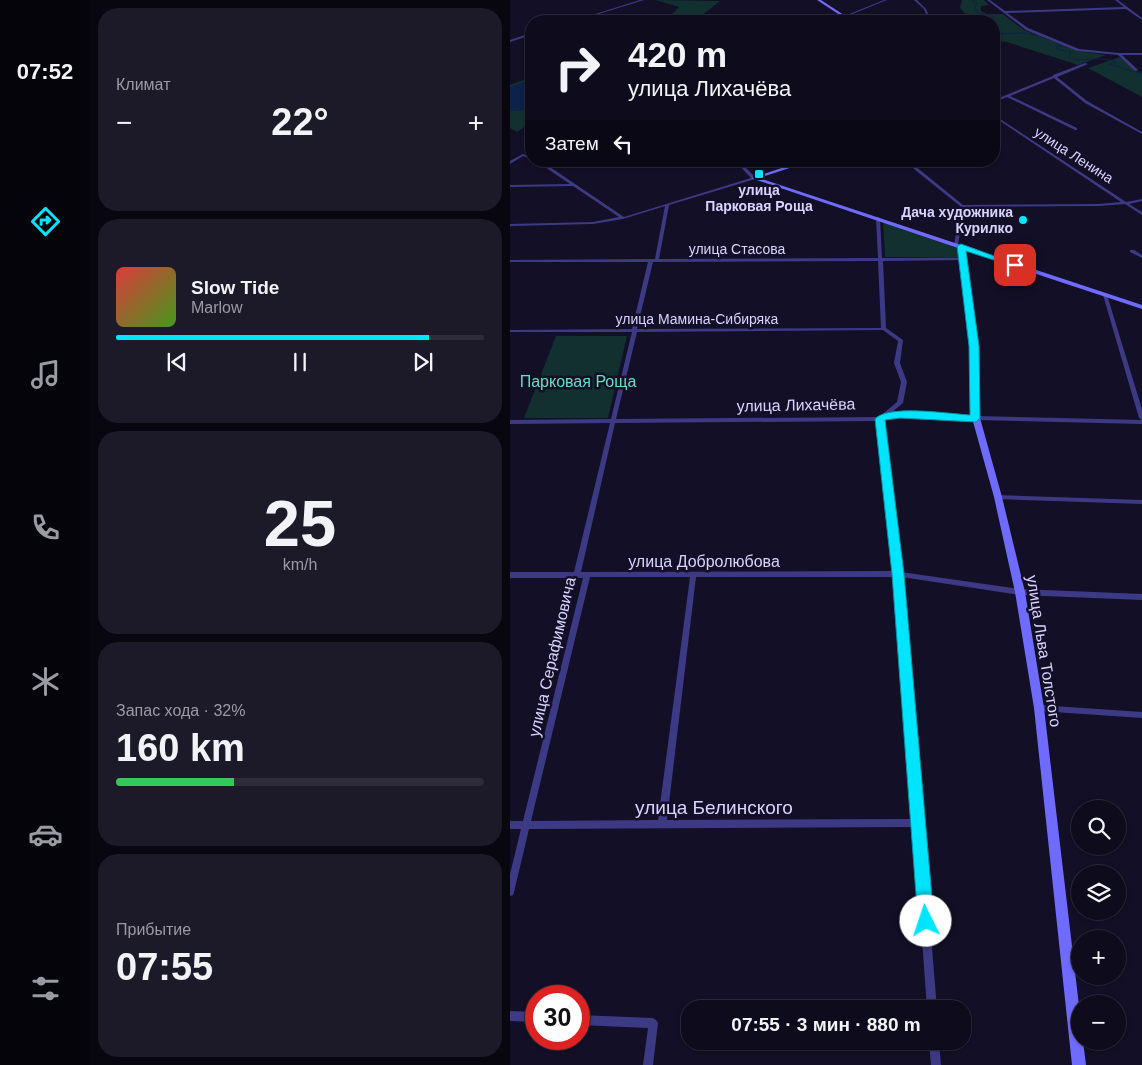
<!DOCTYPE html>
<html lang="ru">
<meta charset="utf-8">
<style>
:root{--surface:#0e0b1c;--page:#1c1929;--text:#f1f3f6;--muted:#9b9ba3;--line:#2e2b3b;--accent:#00e5ff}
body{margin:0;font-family:Helvetica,sans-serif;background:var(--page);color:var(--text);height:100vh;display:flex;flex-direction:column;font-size:19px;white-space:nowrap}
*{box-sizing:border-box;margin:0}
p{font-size:16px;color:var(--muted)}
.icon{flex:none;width:28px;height:28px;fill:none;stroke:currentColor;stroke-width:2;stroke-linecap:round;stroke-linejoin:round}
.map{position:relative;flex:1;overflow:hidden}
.drawer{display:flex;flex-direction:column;gap:8px;padding:8px;background:#08060f;width:420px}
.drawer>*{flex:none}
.guide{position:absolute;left:15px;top:15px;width:475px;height:152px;border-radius:20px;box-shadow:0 1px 4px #0004,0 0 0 1px var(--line);background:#0e0b1c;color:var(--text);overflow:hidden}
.tools{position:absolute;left:561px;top:800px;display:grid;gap:10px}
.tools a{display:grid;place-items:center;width:55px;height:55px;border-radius:50%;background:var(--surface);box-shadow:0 1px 4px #0004,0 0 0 1px var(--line);font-size:25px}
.speed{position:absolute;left:15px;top:985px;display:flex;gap:10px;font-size:25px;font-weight:700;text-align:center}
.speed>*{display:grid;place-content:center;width:65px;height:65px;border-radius:50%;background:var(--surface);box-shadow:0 1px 4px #0004,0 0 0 1px var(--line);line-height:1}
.speed .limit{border:8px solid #d22;background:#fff;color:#111}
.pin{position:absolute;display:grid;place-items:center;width:42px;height:42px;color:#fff;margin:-21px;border-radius:10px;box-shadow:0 2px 8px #0006}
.me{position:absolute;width:55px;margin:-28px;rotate:356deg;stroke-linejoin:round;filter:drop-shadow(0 0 4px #0008)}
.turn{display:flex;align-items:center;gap:18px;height:105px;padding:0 20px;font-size:22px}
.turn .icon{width:65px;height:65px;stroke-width:2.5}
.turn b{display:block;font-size:35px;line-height:42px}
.then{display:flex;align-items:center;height:48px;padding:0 20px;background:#0003;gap:10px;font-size:19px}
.big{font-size:38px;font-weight:700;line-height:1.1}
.drawer .tile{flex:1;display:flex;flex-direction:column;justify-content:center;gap:8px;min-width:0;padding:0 18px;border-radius:20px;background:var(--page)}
.drawer .dial{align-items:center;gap:0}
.dial b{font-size:65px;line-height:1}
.song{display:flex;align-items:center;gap:15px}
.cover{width:60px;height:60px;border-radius:8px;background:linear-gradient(135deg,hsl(0 70% 55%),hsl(100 70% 35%))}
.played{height:5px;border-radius:2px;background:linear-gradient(90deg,var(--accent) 85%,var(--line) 85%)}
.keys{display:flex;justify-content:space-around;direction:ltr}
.heat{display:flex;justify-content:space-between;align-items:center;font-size:28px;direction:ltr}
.charge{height:8px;border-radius:4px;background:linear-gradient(90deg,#34c759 32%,var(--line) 0)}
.trip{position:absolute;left:171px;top:1000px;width:290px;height:50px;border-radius:20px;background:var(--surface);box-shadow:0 1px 4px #0004,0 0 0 1px var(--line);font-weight:700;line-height:50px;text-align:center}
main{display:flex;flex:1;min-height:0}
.tab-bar{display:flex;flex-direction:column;width:90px;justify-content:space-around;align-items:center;background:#06040b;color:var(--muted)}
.tab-bar .icon{width:35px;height:35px}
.tab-bar .selected{color:var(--accent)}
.tab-bar b{font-size:22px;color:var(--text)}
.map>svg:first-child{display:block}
.green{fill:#12302f}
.water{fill:#0c2248}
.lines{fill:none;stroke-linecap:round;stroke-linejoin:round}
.stream{stroke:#0c2248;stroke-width:1}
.street{fill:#3d3a85;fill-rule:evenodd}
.secondary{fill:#6f6bff;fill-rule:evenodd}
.route{fill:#00e5ff;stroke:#0095a6}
.poi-dot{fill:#00e5ff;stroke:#130f26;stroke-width:2}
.labels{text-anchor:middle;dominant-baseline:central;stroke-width:5;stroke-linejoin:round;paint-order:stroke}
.far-street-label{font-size:14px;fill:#d9d4ff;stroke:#130f26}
.far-poi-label{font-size:14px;font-weight:bold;fill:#d9d4ff;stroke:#130f26}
.park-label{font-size:16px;fill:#5fe0c0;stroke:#130f26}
.street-label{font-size:16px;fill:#d9d4ff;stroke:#130f26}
.near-street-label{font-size:19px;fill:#d9d4ff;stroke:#130f26}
</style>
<main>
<nav class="tab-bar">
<b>07:52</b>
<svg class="icon selected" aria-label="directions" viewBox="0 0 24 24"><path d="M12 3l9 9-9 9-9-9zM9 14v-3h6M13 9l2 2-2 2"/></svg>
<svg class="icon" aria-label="music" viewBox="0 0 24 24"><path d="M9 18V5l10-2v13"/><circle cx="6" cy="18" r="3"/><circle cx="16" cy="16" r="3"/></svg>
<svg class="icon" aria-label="phone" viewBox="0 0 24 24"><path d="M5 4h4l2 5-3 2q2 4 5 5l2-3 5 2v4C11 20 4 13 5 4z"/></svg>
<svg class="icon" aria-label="climate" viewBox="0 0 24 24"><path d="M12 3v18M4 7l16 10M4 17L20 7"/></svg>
<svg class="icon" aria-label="car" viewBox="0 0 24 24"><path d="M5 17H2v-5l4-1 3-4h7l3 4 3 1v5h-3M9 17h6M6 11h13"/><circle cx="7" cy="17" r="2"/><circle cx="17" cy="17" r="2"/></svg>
<svg class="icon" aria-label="filters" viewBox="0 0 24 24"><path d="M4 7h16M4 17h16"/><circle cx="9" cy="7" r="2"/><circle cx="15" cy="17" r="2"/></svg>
</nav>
<section class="drawer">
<div class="tile"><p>Климат</p>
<div class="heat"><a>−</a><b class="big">22°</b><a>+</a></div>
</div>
<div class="tile">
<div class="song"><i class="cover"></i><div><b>Slow Tide</b><p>Marlow</p></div></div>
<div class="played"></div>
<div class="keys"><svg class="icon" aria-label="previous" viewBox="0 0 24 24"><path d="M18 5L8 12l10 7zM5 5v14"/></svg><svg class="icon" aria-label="pause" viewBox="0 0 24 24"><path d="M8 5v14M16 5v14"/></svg><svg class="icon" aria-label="next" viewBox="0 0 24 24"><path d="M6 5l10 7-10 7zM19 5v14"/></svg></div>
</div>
<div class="tile dial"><b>25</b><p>km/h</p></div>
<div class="tile"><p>Запас хода · 32%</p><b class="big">160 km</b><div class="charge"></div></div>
<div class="tile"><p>Прибытие</p><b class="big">07:55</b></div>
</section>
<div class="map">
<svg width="632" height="1065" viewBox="0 0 632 1065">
<rect width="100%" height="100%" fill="#130f26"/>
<path class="green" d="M146,0L210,1L185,21H150L157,19L169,7Z
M452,0H474L479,5L471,6V11L477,14H493L514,30L567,51L596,55L568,65L497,42L484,41V21H462L450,8Z
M610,57L625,70L632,73V97L578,68Z
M21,77V122L7,132L0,128V85Z
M373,221L447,247L449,258L375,257Z
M46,336H117L98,418H14Z"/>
<path class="water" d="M21,79V106L10,111H0V87Z"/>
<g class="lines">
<path class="stream" d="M461,0L467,3L465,7L467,12L484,18L473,21
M484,34L513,33L532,36
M539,39L552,46L546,47L547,49L561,52L559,58C575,63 590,55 606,62L599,64L632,74"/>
<path class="street" d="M130,0H134L66,21H63Z
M374,0H377L325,21H322Z
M404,0H407L416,9L421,21H419L414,9Z
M477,0H480L495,11L614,7L605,0H608L632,18V20L616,9L497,13L518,28L569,49L609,53H632V55H612L628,70L625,71L608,55L567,51L516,30Z
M21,33V35L0,42V40Z
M575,63L578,64L547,77L577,101L632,132V134L575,103L544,78L500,96L567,128V130H565L497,97L484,102V100L543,76V75Z
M484,115L616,202L632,199V201L619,204L632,212V215L615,204L589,206L454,207L448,245L444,246L450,206L394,161H399L453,205L589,204L611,202L484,117Z
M13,154L21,157V159L13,156L0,164V161Z
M26,161H31L114,217L241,178L225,161H229L245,177V179L159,205L149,259L368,258L366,218L368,217L370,218L372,258H456V259L454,260L373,261L376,328L393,340L390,363L397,382L393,403L381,413L390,412L466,416L632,420V424L466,420L390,416L379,417L373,420L391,572L510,589L632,594V600L510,595L392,577L427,1009H417L404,827L19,829L4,892L3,895L0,896V874L11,829H0V821H13L73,578H0V572H64L100,423L0,424V420L101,419L122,332H0V330L122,329L138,262H0V260L145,259L155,206L113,219L83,224L0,226V224L83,222L109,217L63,186L0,187V185L60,184ZM368,261L371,328L127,329L143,262ZM373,330L388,341L384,363L391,382L387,402L369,417L106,419L127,332ZM367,421L384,571L71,572L105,423ZM80,577H180L148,820L21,821ZM186,577H385L403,819L157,820Z
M620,250H624L632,255V258L620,252Z
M593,294H595L597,295L632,409V420L629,418L593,295Z
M486,495L632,500V504L488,499L485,497Z
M529,705L632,712V718L529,711L526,710L525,708L526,706Z
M0,1011L26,1012V1022L0,1021Z
M69,1015L143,1018L146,1020L148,1023L143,1065H133L138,1028L69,1025Z
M419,1041H429L431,1065H421Z"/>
<path class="secondary" d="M307,0H311L343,21H339Z
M293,161H301L249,178L632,305V309L454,250L467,346L470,418L492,497L515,592L534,708L570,1014V1041H573L576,1065H562L524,708L505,592L484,497L462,418L461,346L448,248L241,178Z"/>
</g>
<path class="route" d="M451,244L509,265L502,266L456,251L469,346L470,418L466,422L390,418L375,420L394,574L424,921L421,927L416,929L410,927L408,921L382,574L365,419C378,404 440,414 460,415L459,346L447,246Z"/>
<g class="poi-dot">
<rect x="244" y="169" width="10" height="10" rx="2.5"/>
<circle cx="513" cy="220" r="5"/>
</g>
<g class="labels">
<g class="far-street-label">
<text transform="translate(564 155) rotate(33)">улица Ленина</text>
<text x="227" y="249">улица Стасова</text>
<text x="187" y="319">улица Мамина-Сибиряка</text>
</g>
<g class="far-poi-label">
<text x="249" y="190">улица<tspan x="249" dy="16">Парковая Роща</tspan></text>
<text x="503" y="212" text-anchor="end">Дача художника<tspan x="503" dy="16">Курилко</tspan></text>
</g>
<g class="park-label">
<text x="68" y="381">Парковая Роща</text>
</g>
<g class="street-label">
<text transform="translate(286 405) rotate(-1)">улица Лихачёва</text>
<text x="194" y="561">улица Добролюбова</text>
<text transform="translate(534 651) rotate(81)">улица Льва Толстого</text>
<text transform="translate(42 657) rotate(-77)">улица Серафимовича</text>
</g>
<g class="near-street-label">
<text x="204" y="807">улица Белинского</text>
</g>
</g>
</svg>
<div class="tools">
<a><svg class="icon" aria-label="search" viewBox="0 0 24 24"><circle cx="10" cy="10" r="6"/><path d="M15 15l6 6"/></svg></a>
<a><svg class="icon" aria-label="layers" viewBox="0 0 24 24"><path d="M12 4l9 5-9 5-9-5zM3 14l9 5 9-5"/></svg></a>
<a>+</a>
<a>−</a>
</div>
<div class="speed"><div class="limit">30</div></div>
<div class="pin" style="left:505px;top:265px;background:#d93025"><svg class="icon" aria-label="arrive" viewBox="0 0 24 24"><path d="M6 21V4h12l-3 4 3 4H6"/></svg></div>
<svg class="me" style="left:416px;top:921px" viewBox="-20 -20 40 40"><circle r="19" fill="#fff"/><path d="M0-13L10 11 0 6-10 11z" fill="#00e5ff"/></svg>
<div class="trip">07:55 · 3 мин · 880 m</div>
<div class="guide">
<div class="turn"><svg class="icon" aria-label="right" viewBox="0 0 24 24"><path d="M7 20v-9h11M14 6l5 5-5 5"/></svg><div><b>420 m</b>улица Лихачёва</div></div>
<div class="then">Затем<svg class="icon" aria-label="left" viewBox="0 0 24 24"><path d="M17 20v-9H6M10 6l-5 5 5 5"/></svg></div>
</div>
</div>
</main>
